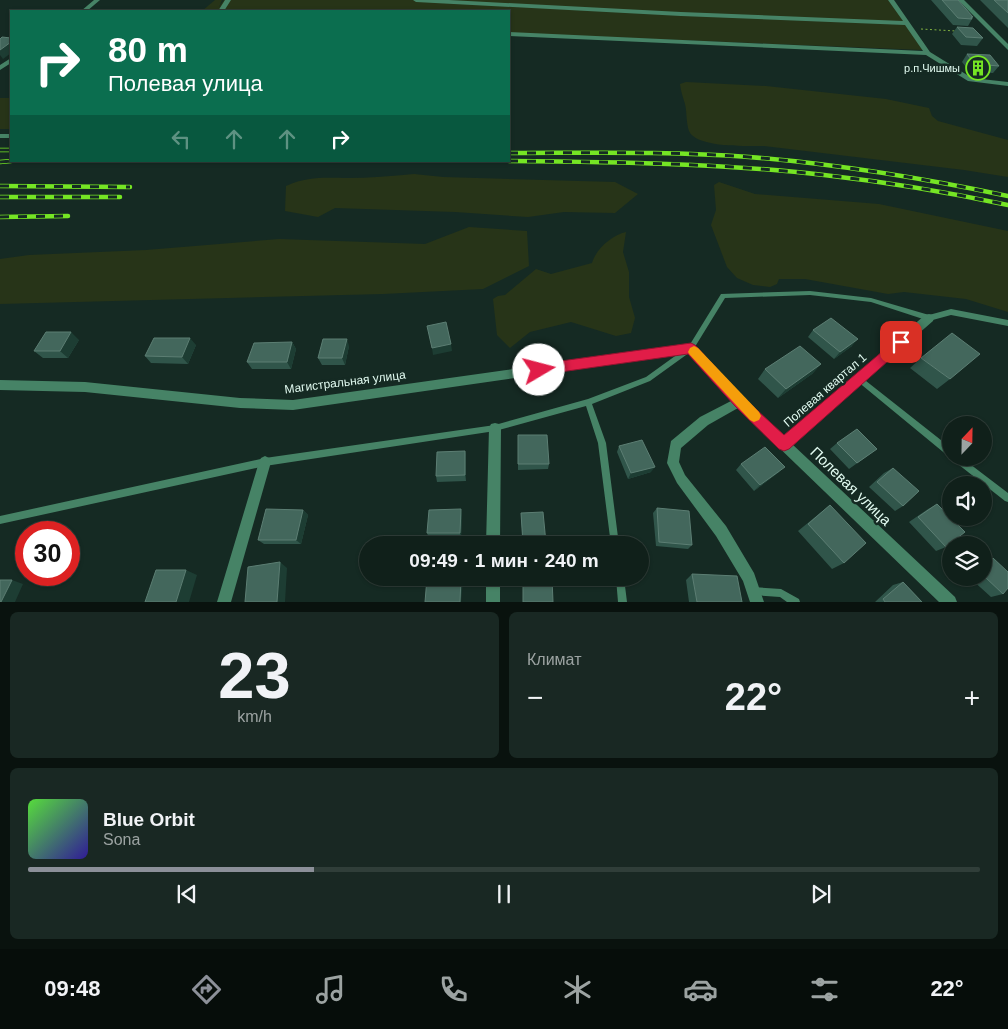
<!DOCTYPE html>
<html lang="ru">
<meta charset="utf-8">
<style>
:root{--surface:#10201a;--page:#192823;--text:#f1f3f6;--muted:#9ca3a2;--line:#303e39;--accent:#8c9099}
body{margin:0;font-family:Arial,sans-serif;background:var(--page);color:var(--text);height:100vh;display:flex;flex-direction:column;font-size:19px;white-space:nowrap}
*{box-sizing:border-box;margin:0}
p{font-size:16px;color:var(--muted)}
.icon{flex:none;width:28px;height:28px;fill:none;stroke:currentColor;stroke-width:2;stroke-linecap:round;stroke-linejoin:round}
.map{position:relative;height:602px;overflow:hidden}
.sheet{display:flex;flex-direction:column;gap:10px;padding:10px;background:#09120e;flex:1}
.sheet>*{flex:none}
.hud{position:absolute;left:10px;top:10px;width:500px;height:152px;border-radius:0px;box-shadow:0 1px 4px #0004,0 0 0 1px var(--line);background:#0b6e4f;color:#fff;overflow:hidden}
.needle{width:32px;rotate:22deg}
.buttons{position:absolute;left:942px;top:416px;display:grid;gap:10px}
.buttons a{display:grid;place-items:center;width:50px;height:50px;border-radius:50%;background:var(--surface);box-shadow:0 1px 4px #0004,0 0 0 1px var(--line);font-size:25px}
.speed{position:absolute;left:15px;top:521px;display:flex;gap:10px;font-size:25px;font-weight:700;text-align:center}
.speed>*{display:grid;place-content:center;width:65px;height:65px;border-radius:50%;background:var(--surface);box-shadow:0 1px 4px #0004,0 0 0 1px var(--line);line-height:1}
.speed .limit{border:8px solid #d22;background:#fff;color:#111}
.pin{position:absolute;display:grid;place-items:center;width:42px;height:42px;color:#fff;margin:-21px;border-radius:10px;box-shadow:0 2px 8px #0006}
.me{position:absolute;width:55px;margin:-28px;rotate:82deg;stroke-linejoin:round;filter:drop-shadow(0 0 4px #0008)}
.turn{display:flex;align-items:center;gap:18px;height:105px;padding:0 15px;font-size:22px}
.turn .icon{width:65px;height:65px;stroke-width:2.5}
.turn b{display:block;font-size:35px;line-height:42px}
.lanes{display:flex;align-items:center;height:48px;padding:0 15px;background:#0003;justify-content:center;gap:25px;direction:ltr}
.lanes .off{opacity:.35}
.big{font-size:38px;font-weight:600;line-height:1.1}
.sheet .widget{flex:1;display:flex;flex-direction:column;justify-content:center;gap:8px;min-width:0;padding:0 18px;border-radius:8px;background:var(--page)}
.sheet .dial{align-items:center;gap:0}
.dial b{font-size:65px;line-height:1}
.song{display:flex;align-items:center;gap:15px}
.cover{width:60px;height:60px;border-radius:8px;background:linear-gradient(135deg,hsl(110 70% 55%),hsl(250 70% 35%))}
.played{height:5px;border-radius:2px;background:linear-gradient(90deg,var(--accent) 30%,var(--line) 30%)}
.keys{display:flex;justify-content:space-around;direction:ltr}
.heat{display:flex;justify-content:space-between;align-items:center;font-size:28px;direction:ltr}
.sheet .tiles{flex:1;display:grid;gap:10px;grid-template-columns:1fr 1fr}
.widget:last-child{grid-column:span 2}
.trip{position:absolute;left:359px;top:536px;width:290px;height:50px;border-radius:25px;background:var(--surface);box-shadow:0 1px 4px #0004,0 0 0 1px var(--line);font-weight:600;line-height:50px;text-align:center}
.menu{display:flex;height:80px;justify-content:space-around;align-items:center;background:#060d0a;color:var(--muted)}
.menu .icon{width:35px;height:35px}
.menu .active{color:var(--accent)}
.menu b{font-size:22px;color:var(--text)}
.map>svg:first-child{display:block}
.green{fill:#273418}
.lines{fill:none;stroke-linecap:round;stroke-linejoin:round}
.path{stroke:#81b140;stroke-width:1;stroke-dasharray:2 2.5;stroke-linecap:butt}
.lane{fill:#468366;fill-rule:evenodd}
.street{fill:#468366;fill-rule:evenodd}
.rail-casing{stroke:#75e524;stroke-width:4.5}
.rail{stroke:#152a23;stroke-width:3;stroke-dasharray:9;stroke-linecap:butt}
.wall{fill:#30554a}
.shaded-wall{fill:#1d3d33}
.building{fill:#43675c;stroke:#5c7e73}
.route{fill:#e11d48;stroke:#92132f}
.slow{fill:#f59e0b}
.labels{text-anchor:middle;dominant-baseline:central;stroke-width:5;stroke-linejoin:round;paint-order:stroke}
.far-poi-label{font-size:11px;fill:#e2fbf1;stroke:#152a23;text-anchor:end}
.street-label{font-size:12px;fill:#e2fbf1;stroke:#152a23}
.near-street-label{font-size:15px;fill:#e2fbf1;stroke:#152a23}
</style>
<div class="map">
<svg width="1008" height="602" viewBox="0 0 1008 602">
<rect width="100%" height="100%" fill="#152a23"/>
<path class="green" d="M215,0H222L219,7L224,0H891L923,50L509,33V11H216L217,9L215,11H202Z
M686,82L766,86L886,99L929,108L932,116L938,121L1008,140V177L964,170L764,146C748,146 696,148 689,131C686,122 687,112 685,104C683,97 681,92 680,84Z
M0,98H11V129H0Z
M414,174L443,177L615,182L638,194L615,213L564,212L528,217L455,212L335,208L318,217L285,211L286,186C309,176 324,178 348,178C370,178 392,176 414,174Z
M719,182L755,194L879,204L1008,231V312L966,299L904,292L888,294L805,279H779L777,284L770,287L753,285L737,278L727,267L711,225L716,210L714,185Z
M469,227L527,231L529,266L483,289L383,294L0,304V259L29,255L146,250L279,239L425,244Z
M626,232L623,252L629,272V297L635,318L631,333L616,336L571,322L530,332L510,348L497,335L493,299L498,296L505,295L536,269L551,274L592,263C596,249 612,235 626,232Z"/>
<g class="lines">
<path class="path" d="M921,29L956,31"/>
<path class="lane" d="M810,291L871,298L929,315L951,309L1008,320V326L951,315L929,321L871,302L810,295L725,298L693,350L650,381L592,404L606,443L619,545H611L598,443L586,406L495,431L265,466L0,524V516L265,458L495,425L588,399L646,377L689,346L721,294Z
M859,376L861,377L951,448V457L948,456L857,381L856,379L857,377Z
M953,458H962L1008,493V502L1005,501L954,461Z
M616,578H624L627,602H618Z
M753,587L781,589L799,599L800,602H787L780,597L753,595L750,594L749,591L750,588Z"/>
<path class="street" d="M94,0H100L87,11H81Z
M225,0H231L224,11H218Z
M413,0H449L681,12L903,21L888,0H894L930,52L972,78L1008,82V86L968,81L926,55L509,36V32L923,51L905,25L681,16L416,2Z
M958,0H964L1008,44V50Z
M11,58V63L0,70V65Z
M0,134H11V138H0Z
M929,314L933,315L934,318L933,321L792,444L955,597L957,602H939L738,408L708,425L681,448L679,462L685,475L726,526L754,573L764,602H750L743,581L716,536L677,483L667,463L671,441L700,417L731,401L689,353L293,410L240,408L85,392L0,390V380L85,382L240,398L293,400L691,344L695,345L743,398L784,437L925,315Z
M495,423L499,424L501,428L500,545H486L489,428L491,424Z
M265,456L269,458L271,462L231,602H217L259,462L261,458Z
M486,578H500V602H486Z"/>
<g class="rail-casing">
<path id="rail" d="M0,150H11
M509,153C589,153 669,151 749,157C836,164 922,178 1008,196
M509,161C614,162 720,163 824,175C886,182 947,192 1008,205
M0,162L11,161
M0,186L130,187
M0,197H120
M0,217L68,216"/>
</g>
<use href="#rail" class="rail"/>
</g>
<path class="wall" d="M931,0H958L973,17L972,19L968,26L953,25Z
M980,0H1008V28Z
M957,27L983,38L977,46L961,45L952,34Z
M967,54L999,66L993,73L970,72L962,62Z
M813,330L852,346L834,359L808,337Z
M79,340L68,358H43L34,351Z
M292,342L296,349L291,369H252L247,362Z
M196,345L188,364L151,363L145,356Z
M349,346L345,365H322L318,358Z
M921,358L950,379L937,389L910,368Z
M821,364L812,374L778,398L758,379L765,369Z
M518,435L549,464L548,469L518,470Z
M837,443L877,449L849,469L830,449Z
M619,446L651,472L628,479L617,452Z
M465,451L466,457V481L437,482L436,476Z
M741,464L779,472L754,491L736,470Z
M893,468L903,506L895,511L869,487L884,473Z
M937,504L946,547L936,551L909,522L928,509Z
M830,505L844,563L832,569L798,531L820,513Z
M657,508L692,545L688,549L656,546L653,513Z
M303,510L308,515L301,544H264L258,540Z
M521,513L546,543L545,545H523Z
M462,514L461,537L429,538L427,533Z
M993,558L1003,594L991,597L970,578H984V562Z
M692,574L742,602H689L686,580Z
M903,582L922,602H875L893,585Z"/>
<path class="shaded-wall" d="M11,42V53L3,59L0,55V50Z
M71,332L79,340L68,358L60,351Z
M190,338L196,345L188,364L182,357Z
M347,339L349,346L345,365L342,358Z
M858,339L852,346L834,359L840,352Z
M292,342L296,349L291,369L287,362Z
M451,344L452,351L433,355L432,348Z
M821,364L812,374L778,398L786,389Z
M465,451L466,457V481L465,475Z
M655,467L651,472L628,479L631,473Z
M785,467L779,472L754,491L760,485Z
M461,509L462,514L461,537L460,533Z
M303,510L308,515L301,544L296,540Z
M280,562L287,568L285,602H277Z
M186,570L197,575L189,602H176Z
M461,578H462L463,580L461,602H460Z
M12,580L23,584L15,602H1Z"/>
<path class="building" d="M942,0H958L973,17H971L972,19L958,18Z
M994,0H1008V13Z
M957,27L973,28L983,38L966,37Z
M2,37L11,38V42L0,50V39Z
M967,54L990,55L999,66L975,64Z
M831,318L858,339L840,352L813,330Z
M446,322L451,344L432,348L427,326Z
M46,332H71L60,351H34Z
M952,333L980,354L950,379L921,358Z
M154,338H190L182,357L145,356Z
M323,339H347L342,358H318Z
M292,342L287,362H247L254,343Z
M800,346L821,364L786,389L765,369Z
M857,429L877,449L857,463L837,443Z
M518,435H547L549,464H518Z
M642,440L655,467L631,473L619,446Z
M765,447L785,467L760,485L741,464Z
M465,451V475L436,476L437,452Z
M893,468L919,491L903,506L877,482Z
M937,504L965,532L946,547L918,517Z
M830,505L866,543L844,563L808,524Z
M657,508L689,511L692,545L659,542Z
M266,509L303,510L296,540H258Z
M461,509L460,533H427L429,510Z
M543,512L546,543L523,544L521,513Z
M993,558L1008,572V588L1003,594L984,576V568Z
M280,562L277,602H245L248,567Z
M156,570H186L176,602H145Z
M692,574L737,576L742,602H697Z
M427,578H461L460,602H425Z
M523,578H552L553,602H523Z
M0,580H12L1,602H0Z
M903,582L922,602H885L883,599Z"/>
<path class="route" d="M901,337L905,339L907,342L905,346L789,449L784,451L779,449L735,406L688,354L539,375L535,374L533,370L535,366L539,364L691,343L695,345L744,398L784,435L897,339Z"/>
<path class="slow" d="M694,346L698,348L759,412L761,416L759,420L754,422L750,420L690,355L688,352L690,348Z"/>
<defs>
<g id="building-ring" transform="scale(1.25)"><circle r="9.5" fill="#152a23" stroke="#75e524" stroke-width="1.5"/><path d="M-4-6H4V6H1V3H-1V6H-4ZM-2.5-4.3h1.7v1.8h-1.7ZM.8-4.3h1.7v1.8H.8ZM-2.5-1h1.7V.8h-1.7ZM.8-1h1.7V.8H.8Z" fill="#75e524"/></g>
</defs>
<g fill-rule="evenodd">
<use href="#building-ring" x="978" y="68"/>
</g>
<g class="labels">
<g class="far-poi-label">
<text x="960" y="68">р.п.Чишмы</text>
</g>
<g class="street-label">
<text transform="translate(345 382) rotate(-7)">Магистральная улица</text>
<text transform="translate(825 390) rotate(-41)">Полевая квартал 1</text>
</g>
<g class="near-street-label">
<text transform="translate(851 486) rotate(44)">Полевая улица</text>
</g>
</g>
</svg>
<div class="buttons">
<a><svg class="needle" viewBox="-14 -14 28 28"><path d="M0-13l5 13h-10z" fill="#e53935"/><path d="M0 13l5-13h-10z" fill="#9ca3a2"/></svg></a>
<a><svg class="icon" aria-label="sound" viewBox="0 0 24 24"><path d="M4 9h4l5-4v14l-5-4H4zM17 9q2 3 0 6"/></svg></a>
<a><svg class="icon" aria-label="layers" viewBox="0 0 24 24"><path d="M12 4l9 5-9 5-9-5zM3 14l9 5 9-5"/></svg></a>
</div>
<div class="speed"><div class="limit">30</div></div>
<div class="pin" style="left:901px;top:342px;background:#d93025"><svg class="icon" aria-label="arrive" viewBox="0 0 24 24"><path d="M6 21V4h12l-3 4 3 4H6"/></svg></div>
<svg class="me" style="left:539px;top:370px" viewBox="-20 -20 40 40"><circle r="19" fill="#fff"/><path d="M0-13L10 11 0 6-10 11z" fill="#e11d48"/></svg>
<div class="trip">09:49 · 1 мин · 240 m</div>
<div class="hud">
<div class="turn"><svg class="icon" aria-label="right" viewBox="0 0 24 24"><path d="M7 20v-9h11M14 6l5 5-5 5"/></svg><div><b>80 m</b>Полевая улица</div></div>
<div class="lanes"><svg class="icon off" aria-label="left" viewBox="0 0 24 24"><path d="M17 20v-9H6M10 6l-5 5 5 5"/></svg><svg class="icon off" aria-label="ahead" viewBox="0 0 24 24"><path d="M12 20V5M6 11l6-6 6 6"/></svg><svg class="icon off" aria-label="ahead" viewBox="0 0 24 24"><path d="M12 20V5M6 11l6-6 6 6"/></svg><svg class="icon" aria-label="right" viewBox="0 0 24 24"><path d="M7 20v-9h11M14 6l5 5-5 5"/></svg></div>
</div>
</div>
<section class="sheet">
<div class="tiles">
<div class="widget dial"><b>23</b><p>km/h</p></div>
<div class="widget"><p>Климат</p>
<div class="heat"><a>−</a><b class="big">22°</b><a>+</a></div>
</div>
<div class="widget">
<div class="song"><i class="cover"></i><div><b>Blue Orbit</b><p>Sona</p></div></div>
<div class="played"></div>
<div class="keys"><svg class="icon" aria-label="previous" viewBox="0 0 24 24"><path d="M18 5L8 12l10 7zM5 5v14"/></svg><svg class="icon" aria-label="pause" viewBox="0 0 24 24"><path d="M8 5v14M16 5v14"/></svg><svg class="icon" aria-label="next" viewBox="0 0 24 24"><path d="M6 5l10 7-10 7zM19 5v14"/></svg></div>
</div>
</div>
</section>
<nav class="menu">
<b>09:48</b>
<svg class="icon active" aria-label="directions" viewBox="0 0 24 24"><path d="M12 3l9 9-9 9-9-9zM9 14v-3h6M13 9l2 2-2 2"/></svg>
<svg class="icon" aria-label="music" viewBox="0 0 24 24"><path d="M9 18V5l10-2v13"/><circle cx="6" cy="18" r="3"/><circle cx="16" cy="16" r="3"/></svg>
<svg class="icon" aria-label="phone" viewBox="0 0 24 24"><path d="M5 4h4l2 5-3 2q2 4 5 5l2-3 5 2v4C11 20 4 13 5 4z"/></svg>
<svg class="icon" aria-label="climate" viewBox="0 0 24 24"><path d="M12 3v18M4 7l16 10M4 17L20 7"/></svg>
<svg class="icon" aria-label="car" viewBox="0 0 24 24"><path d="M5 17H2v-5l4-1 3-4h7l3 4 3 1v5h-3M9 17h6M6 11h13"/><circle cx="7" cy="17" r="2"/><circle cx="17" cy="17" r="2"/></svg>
<svg class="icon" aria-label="filters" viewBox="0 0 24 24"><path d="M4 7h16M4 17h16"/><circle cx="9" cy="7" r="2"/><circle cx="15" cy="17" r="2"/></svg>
<b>22°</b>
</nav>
